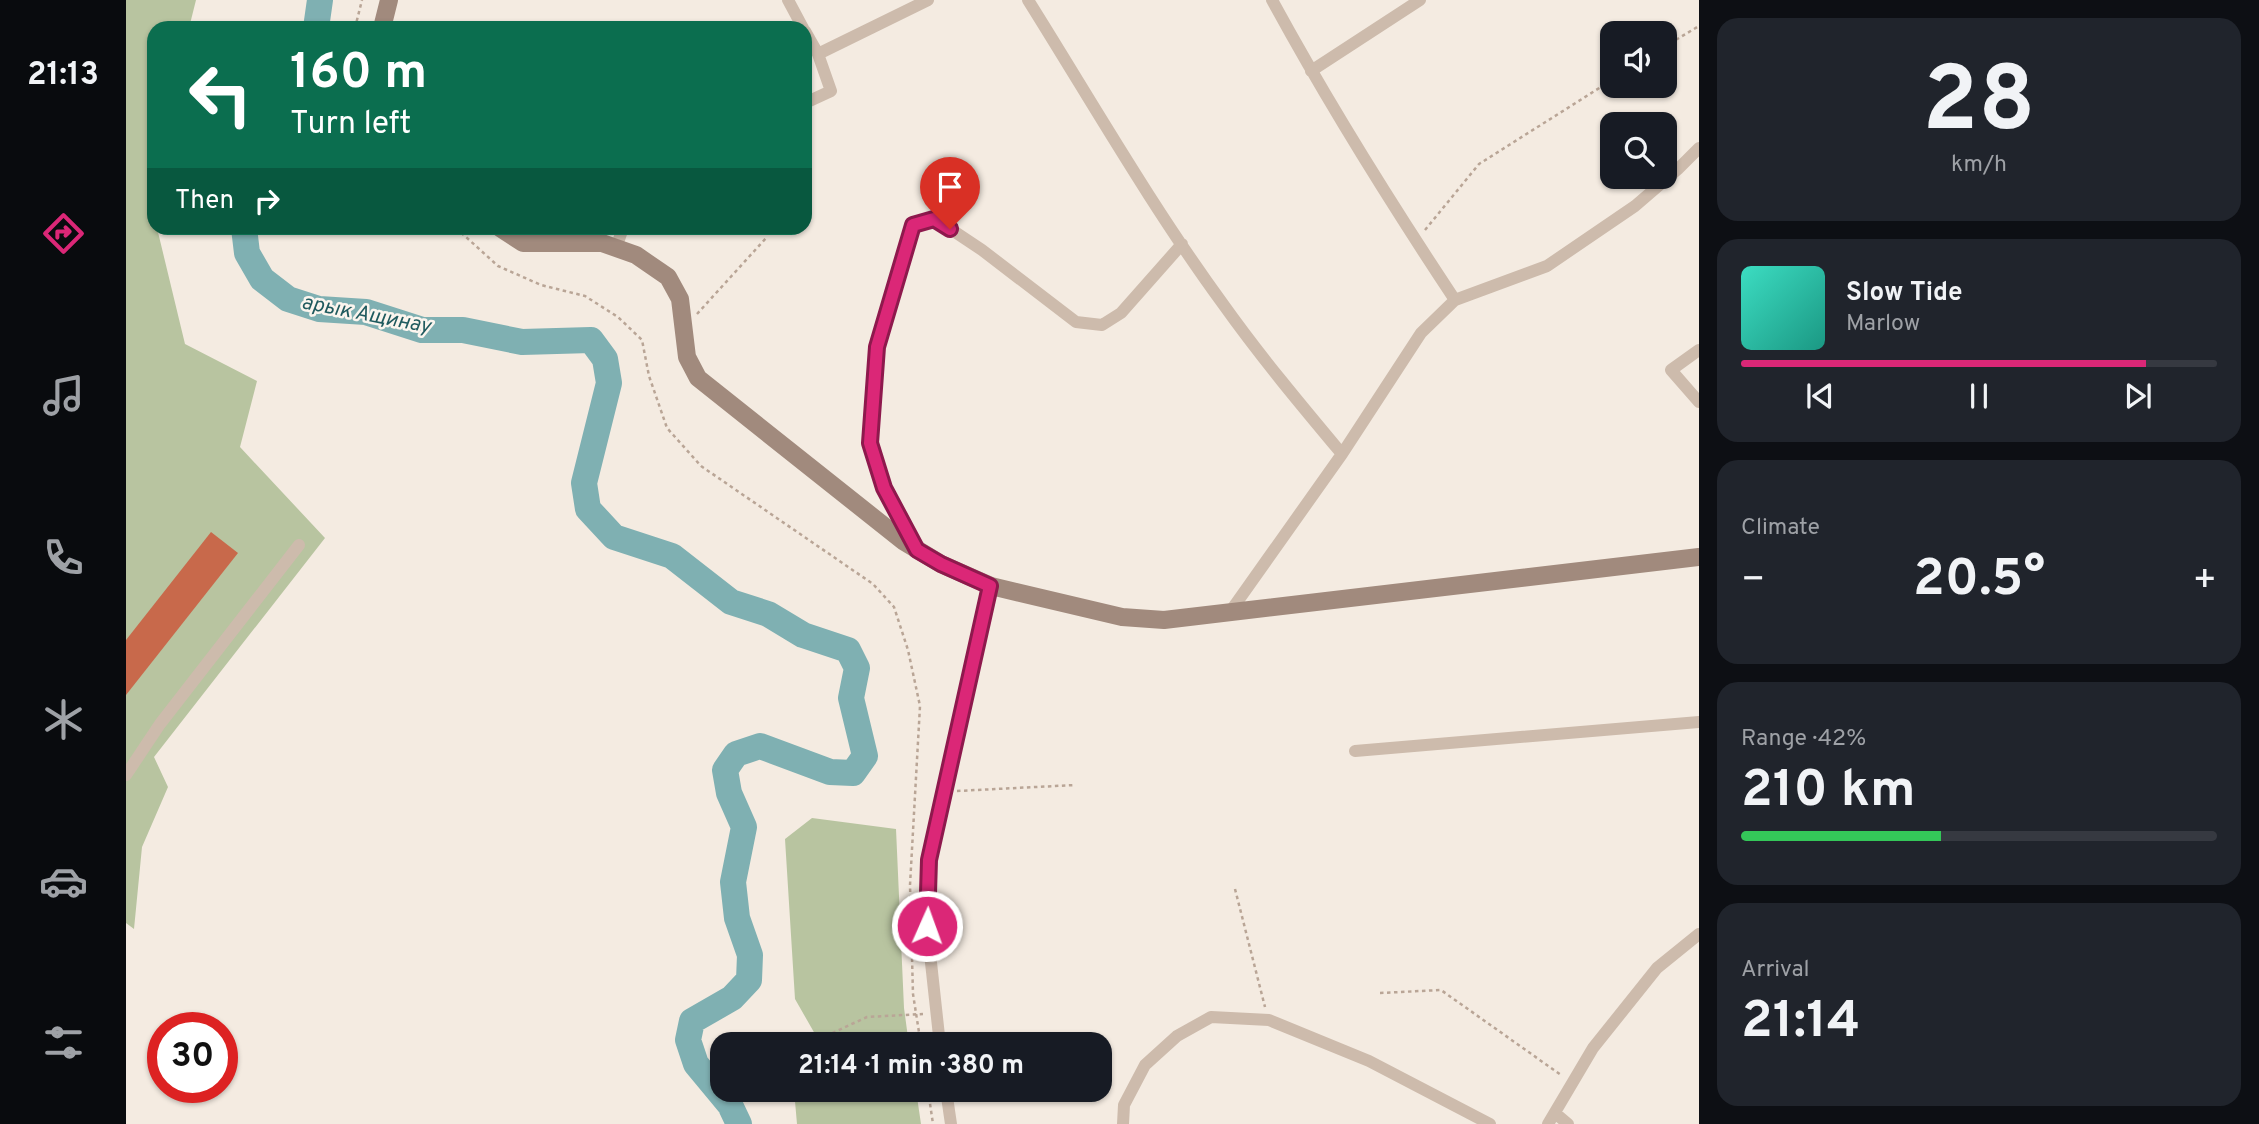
<!DOCTYPE html>
<meta charset="utf-8">
<style>
:root{--surface:#171b24;--page:#20242c;--text:#f1f3f6;--muted:#9ea1a6;--line:#363941;--accent:#db2777}
body{margin:0;font-family:Overpass,sans-serif;background:var(--page);color:var(--text);height:100vh;display:flex;flex-direction:column;font-size:26px;white-space:nowrap}
*{box-sizing:border-box;margin:0}
p{font-size:23px;color:var(--muted)}
.icon{flex:none;width:38px;height:38px;fill:none;stroke:currentColor;stroke-width:2;stroke-linecap:round;stroke-linejoin:round}
.map{position:relative;flex:1;overflow:hidden}
.drawer{display:flex;flex-direction:column;gap:18px;padding:18px;background:#0d0f14;width:560px}
.drawer>*{flex:none}
.top-card{position:absolute;left:21px;top:21px;width:665px;height:214px;border-radius:21px;box-shadow:0 2px 5px #0004;background:#0b6e4f;color:#fff;overflow:hidden}
.controls{position:absolute;left:1474px;top:21px;display:grid;gap:14px}
.controls a{display:grid;place-items:center;width:77px;height:77px;border-radius:14px;background:var(--surface);box-shadow:0 2px 5px #0004;font-size:35px}
.speed{position:absolute;left:21px;top:1012px;display:flex;gap:14px;font-size:35px;font-weight:700;text-align:center}
.speed>*{display:grid;place-content:center;width:91px;height:91px;border-radius:50%;background:var(--surface);box-shadow:0 2px 5px #0004;line-height:1}
.speed .limit{border:10px solid #d22;background:#fff;color:#111}
.pin{position:absolute;display:grid;place-items:center;width:60px;height:60px;color:#fff;margin:-72px -30px;border-radius:50% 50% 50% 0;rotate:-45deg;box-shadow:0 0 7px #0007}
.pin .icon{rotate:45deg}
.me{position:absolute;width:77px;margin:-38px;rotate:2deg;stroke-linejoin:round;filter:drop-shadow(0 0 5px #0008)}
.turn{display:flex;align-items:center;gap:24px;height:147px;padding:0 28px;font-size:32px}
.turn .icon{width:91px;height:91px;stroke-width:2.5}
.turn b{display:block;font-size:49px;line-height:60px}
.then{display:flex;align-items:center;height:66px;padding:0 28px;background:#0003;gap:14px;font-size:26px}
.big{font-size:52px;font-weight:700;line-height:1.1}
.drawer .widget{flex:1;display:flex;flex-direction:column;justify-content:center;gap:10px;min-width:0;padding:0 24px;border-radius:21px;background:var(--page)}
.drawer .dial{align-items:center;gap:0}
.dial b{font-size:91px;line-height:1}
.song{display:flex;align-items:center;gap:21px}
.cover{width:84px;height:84px;border-radius:10px;background:linear-gradient(135deg,hsl(170 70% 55%),hsl(170 70% 35%))}
.played{height:7px;border-radius:4px;background:linear-gradient(90deg,var(--accent) 85%,var(--line) 85%)}
.keys{display:flex;justify-content:space-around;direction:ltr}
.heat{display:flex;justify-content:space-between;align-items:center;font-size:38px;direction:ltr}
.charge{height:10px;border-radius:5px;background:linear-gradient(90deg,#34c759 42%,var(--line) 0)}
.trip{position:absolute;left:584px;top:1032px;width:402px;height:70px;border-radius:21px;background:var(--surface);box-shadow:0 2px 5px #0004;font-weight:700;line-height:70px;text-align:center}
main{display:flex;flex:1;min-height:0}
.menu{display:flex;flex-direction:column;width:126px;justify-content:space-around;align-items:center;background:#090b0e;color:var(--muted)}
.menu .icon{width:49px;height:49px}
.menu .selected{color:var(--accent)}
.menu b{font-size:32px;color:var(--text)}
.map>svg:first-child{display:block}
.green{fill:#b8c4a0}
.lines{fill:none;stroke-linecap:round;stroke-linejoin:round}
.river{stroke:#7fb0b2;stroke-width:26}
.building{fill:#c8694b}
.path{stroke:#b9a596;stroke-width:2.5;stroke-dasharray:3.5 3.5;stroke-linecap:butt}
.street{stroke:#cdbbac;stroke-width:12}
.secondary{stroke:#a18a7d;stroke-width:18}
.route-casing{stroke:#8e194d;stroke-width:18}
.route{stroke:#db2777;stroke-width:12}
.labels{text-anchor:middle;dominant-baseline:central;stroke-width:5;stroke-linejoin:round;paint-order:stroke}
.water-label{font-size:21px;font-style:italic;fill:#1f5a5e;stroke:#fbf5ee}
</style>
<main>
<nav class="menu">
<b>21:13</b>
<svg class="icon selected" aria-label="directions" viewBox="0 0 24 24"><path d="M12 3l9 9-9 9-9-9zM9 14v-3h6M13 9l2 2-2 2"/></svg>
<svg class="icon" aria-label="music" viewBox="0 0 24 24"><path d="M9 18V5l10-2v13"/><circle cx="6" cy="18" r="3"/><circle cx="16" cy="16" r="3"/></svg>
<svg class="icon" aria-label="phone" viewBox="0 0 24 24"><path d="M5 4h4l2 5-3 2q2 4 5 5l2-3 5 2v4C11 20 4 13 5 4z"/></svg>
<svg class="icon" aria-label="climate" viewBox="0 0 24 24"><path d="M12 3v18M4 7l16 10M4 17L20 7"/></svg>
<svg class="icon" aria-label="car" viewBox="0 0 24 24"><path d="M5 17H2v-5l4-1 3-4h7l3 4 3 1v5h-3M9 17h6M6 11h13"/><circle cx="7" cy="17" r="2"/><circle cx="17" cy="17" r="2"/></svg>
<svg class="icon" aria-label="filters" viewBox="0 0 24 24"><path d="M4 7h16M4 17h16"/><circle cx="9" cy="7" r="2"/><circle cx="15" cy="17" r="2"/></svg>
</nav>
<div class="map">
<svg width="1573" height="1124" viewBox="0 0 1573 1124">
<rect width="100%" height="100%" fill="#f4ebe1"/>
<path class="green" d="M0,0H70L63,28H28V228H31L59,344L131,381L114,447L199,538L28,757L42,787L16,847L8,929L0,923Z
M686,818L770,829L778,1008L783,1045H681L689,1034L669,999L659,839Z
M668,1090H790L795,1124H671Z"/>
<g class="lines">
<path class="river" d="M190,28L194,0
M118,228L121,253L136,279L162,299L193,309L240,312L296,330H337L396,342L465,340L479,359L483,383L458,483L462,509L488,537L546,556L605,602L642,614L677,635L722,650L731,668L725,698L739,756L727,773L704,772L634,746L610,754L599,770L603,793L618,827L607,882L611,918L624,955L623,980L606,998L566,1021L562,1040L570,1064L604,1105L613,1124"/>
</g>
<path class="building" d="M85,532L112,553L0,695V640Z"/>
<g class="lines">
<path class="path" d="M229,28L236,0
M1538,47L1573,26
M330,228L372,266L415,285L459,296L492,317L516,340L523,376L541,428L575,466L747,584L768,607L782,650L794,706L784,885L787,994L795,1045
M1299,230L1353,164L1486,80
M571,314L641,237
M831,791L949,785
M1109,889L1139,1007
M1254,993L1315,990L1435,1075
M700,1036L741,1017L797,1014
M802,1090L807,1124"/>
<path class="street" d="M662,0L677,28
M902,0C966,102 1026,207 1097,304C1134,356 1175,405 1216,454
M1146,0C1202,103 1264,202 1329,300
M679,31L692,54L705,91L679,103
M692,54L802,0
M1185,71L1294,0
M490,248L497,228
M1573,350L1545,370L1573,402
M789,546L758,488L744,443L751,347L787,225L808,218L856,250L950,322L976,325L995,313L1056,244
M1104,612L1216,454L1295,333L1329,300L1421,266L1509,206L1552,169L1573,148
M1229,751L1573,722
M0,775L34,724L173,545
M814,1045L801,926L803,860L865,586
M820,1090L825,1124
M1429,1113L1442,1124
M997,1124L998,1105L1019,1065L1051,1036L1085,1017L1143,1020L1243,1061L1364,1124
M1422,1124L1467,1048L1531,968L1573,934"/>
<path class="secondary" d="M256,28L263,0
M374,228L397,243H476L510,255L542,277L554,299L561,357L572,378L777,541L815,564L865,586L996,617L1038,620L1573,557"/>
</g>
<g class="lines">
<g class="route-casing">
<path id="route" d="M801,926L803,860L864,586L815,564L791,550L758,488L744,443L751,347L787,225L808,219L824,229"/>
</g>
<use href="#route" class="route"/>
</g>
<g class="labels">
<g class="water-label">
<text transform="translate(240 315) rotate(11)">арык Ащинау</text>
</g>
</g>
</svg>
<div class="controls">
<a><svg class="icon" aria-label="sound" viewBox="0 0 24 24"><path d="M4 9h4l5-4v14l-5-4H4zM17 9q2 3 0 6"/></svg></a>
<a><svg class="icon" aria-label="search" viewBox="0 0 24 24"><circle cx="10" cy="10" r="6"/><path d="M15 15l6 6"/></svg></a>
</div>
<div class="speed"><div class="limit">30</div></div>
<div class="pin" style="left:824px;top:229px;background:#d93025"><svg class="icon" aria-label="arrive" viewBox="0 0 24 24"><path d="M6 21V4h12l-3 4 3 4H6"/></svg></div>
<svg class="me" style="left:801px;top:926px" viewBox="-20 -20 40 40"><circle r="17" fill="#db2777" stroke="#fff" stroke-width="3"/><path d="M0-11L8 9 0 5-8 9z" fill="#fff"/></svg>
<div class="trip">21:14 · 1 min · 380 m</div>
<div class="top-card">
<div class="turn"><svg class="icon" aria-label="left" viewBox="0 0 24 24"><path d="M17 20v-9H6M10 6l-5 5 5 5"/></svg><div><b>160 m</b>Turn left</div></div>
<div class="then">Then<svg class="icon" aria-label="right" viewBox="0 0 24 24"><path d="M7 20v-9h11M14 6l5 5-5 5"/></svg></div>
</div>
</div>
<section class="drawer">
<div class="widget dial"><b>28</b><p>km/h</p></div>
<div class="widget">
<div class="song"><i class="cover"></i><div><b>Slow Tide</b><p>Marlow</p></div></div>
<div class="played"></div>
<div class="keys"><svg class="icon" aria-label="previous" viewBox="0 0 24 24"><path d="M18 5L8 12l10 7zM5 5v14"/></svg><svg class="icon" aria-label="pause" viewBox="0 0 24 24"><path d="M8 5v14M16 5v14"/></svg><svg class="icon" aria-label="next" viewBox="0 0 24 24"><path d="M6 5l10 7-10 7zM19 5v14"/></svg></div>
</div>
<div class="widget"><p>Climate</p>
<div class="heat"><a>−</a><b class="big">20.5°</b><a>+</a></div>
</div>
<div class="widget"><p>Range · 42%</p><b class="big">210 km</b><div class="charge"></div></div>
<div class="widget"><p>Arrival</p><b class="big">21:14</b></div>
</section>
</main>
